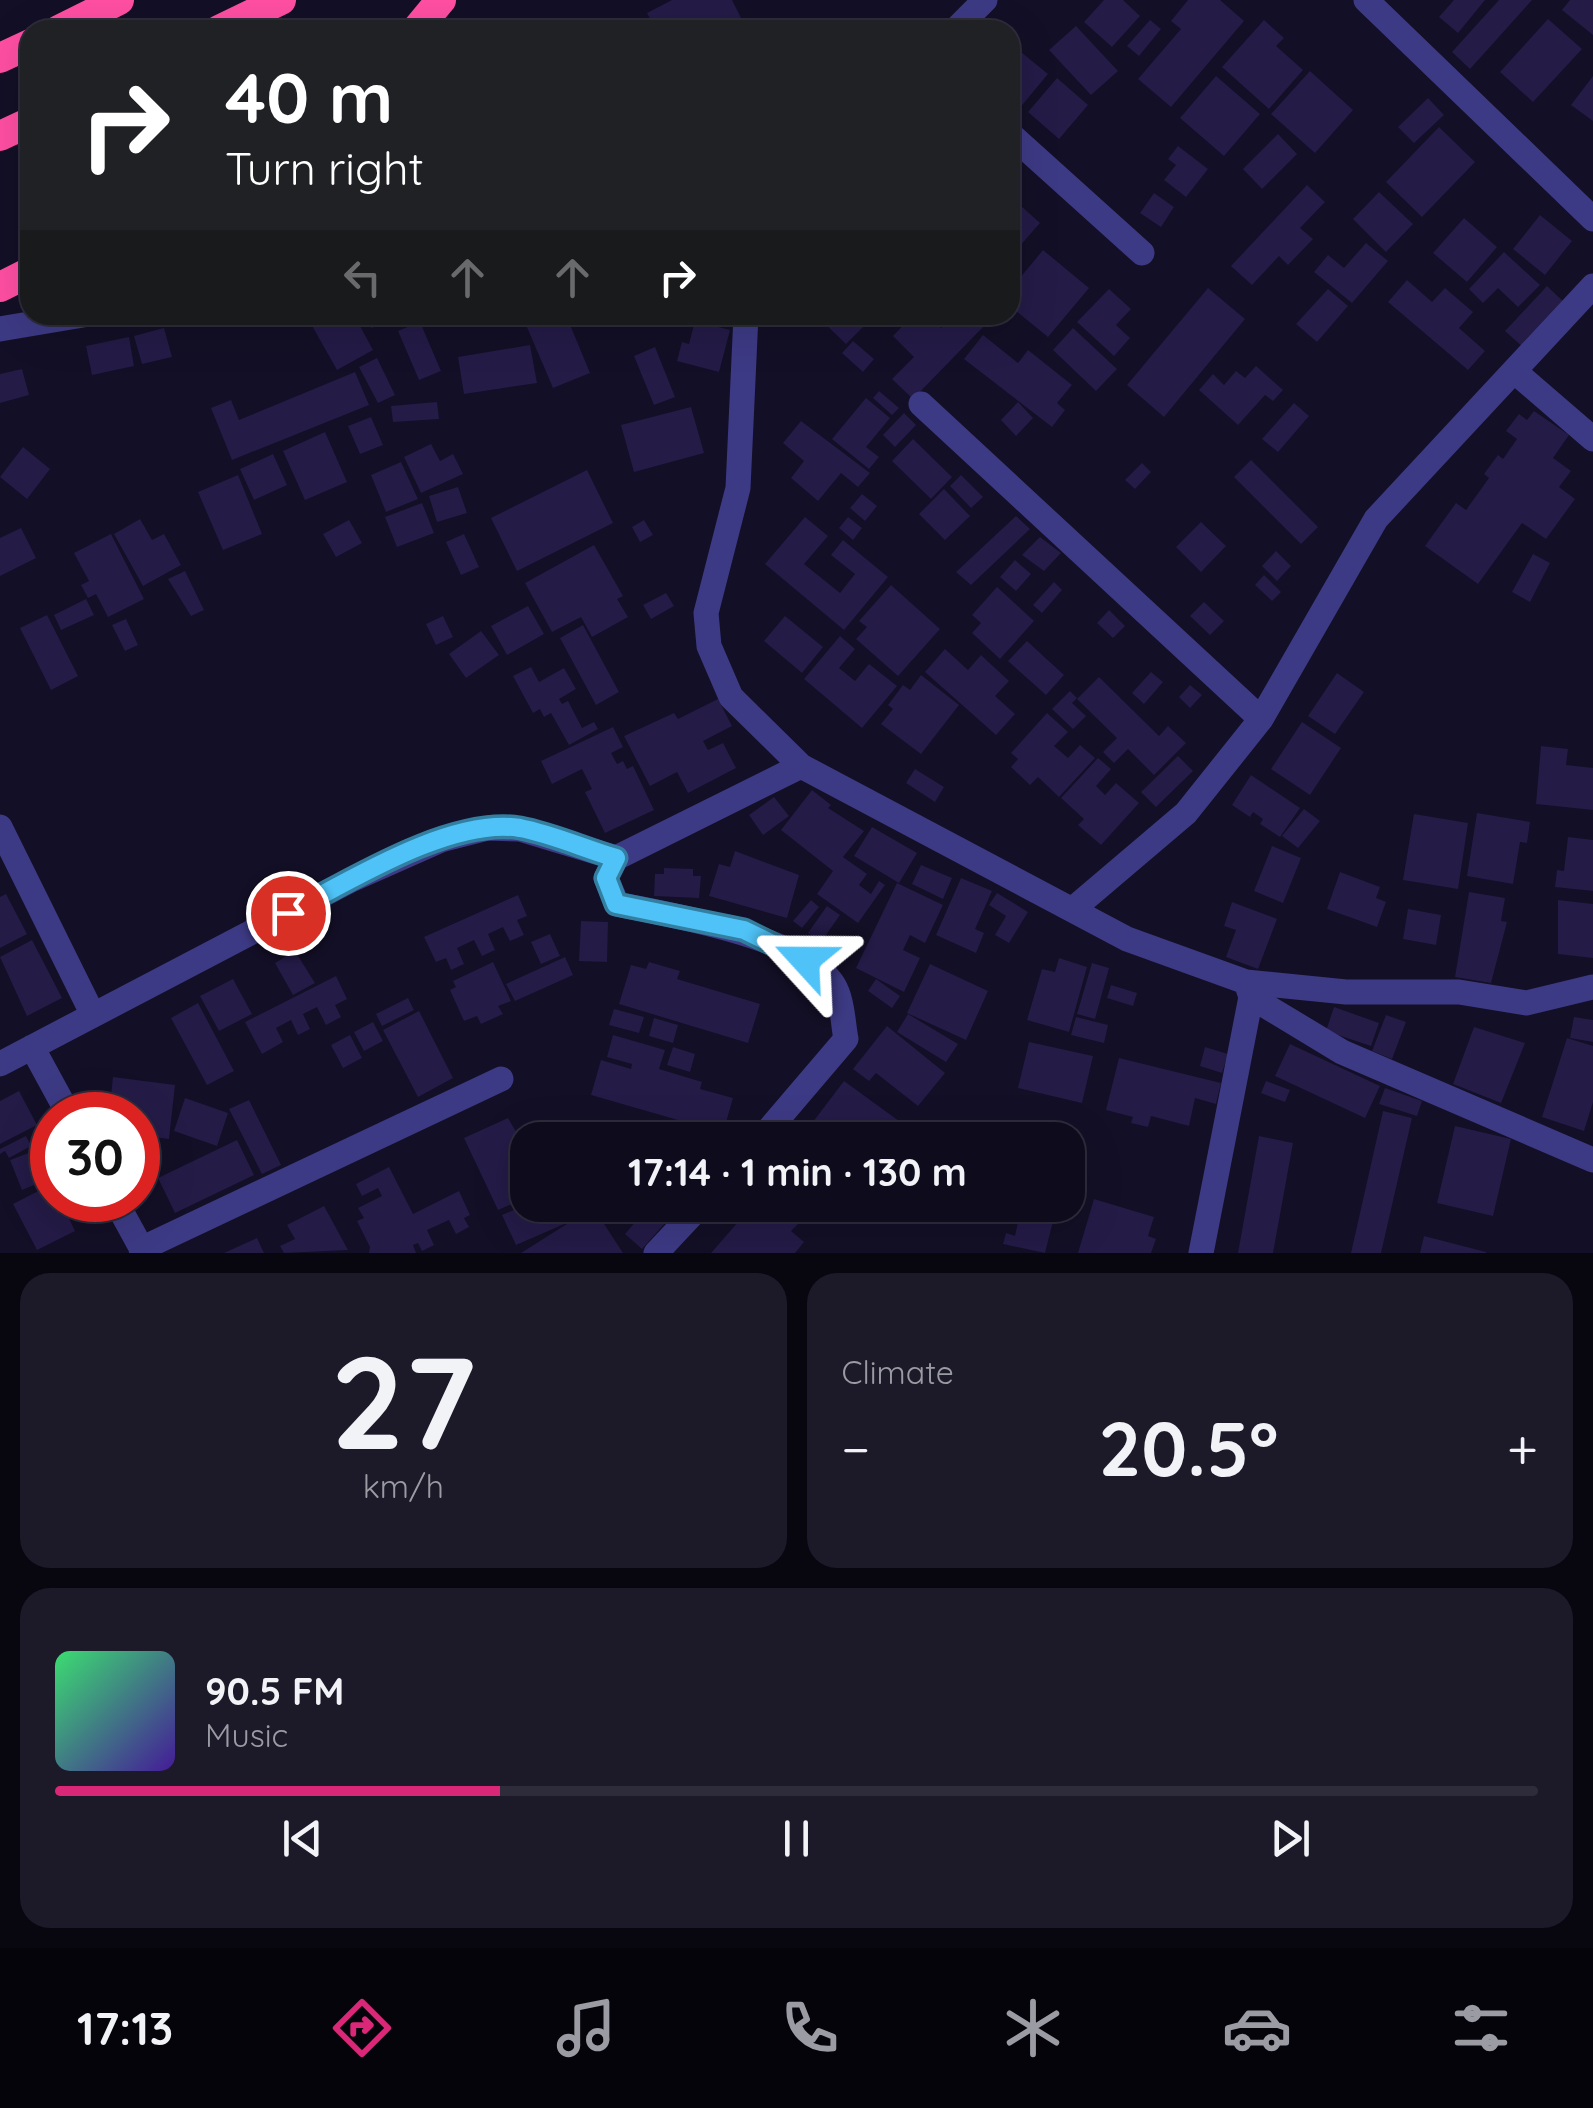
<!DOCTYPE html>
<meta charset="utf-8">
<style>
:root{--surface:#0e0b1c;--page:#1c1929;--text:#f1f3f6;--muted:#9b9ba3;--line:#2e2b3b;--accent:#db2777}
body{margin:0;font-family:Quicksand,sans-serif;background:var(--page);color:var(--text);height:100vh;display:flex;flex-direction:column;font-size:38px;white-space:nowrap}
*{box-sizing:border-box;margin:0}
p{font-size:32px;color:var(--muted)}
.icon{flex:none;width:55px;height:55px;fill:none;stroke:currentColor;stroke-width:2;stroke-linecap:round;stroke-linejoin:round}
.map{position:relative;height:1253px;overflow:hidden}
.drawer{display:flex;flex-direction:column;gap:20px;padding:20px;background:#08060f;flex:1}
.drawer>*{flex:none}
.guide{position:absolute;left:20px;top:20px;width:1000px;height:305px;border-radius:30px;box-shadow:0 10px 40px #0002,0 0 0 2px var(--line);background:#202124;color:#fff;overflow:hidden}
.speed{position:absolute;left:30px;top:1092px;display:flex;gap:20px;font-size:50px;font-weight:700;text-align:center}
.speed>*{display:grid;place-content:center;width:130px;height:130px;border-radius:50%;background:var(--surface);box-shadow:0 10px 40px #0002,0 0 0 2px var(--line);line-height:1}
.speed .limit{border:15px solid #d22;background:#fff;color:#111}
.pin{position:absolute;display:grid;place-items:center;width:85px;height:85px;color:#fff;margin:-42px;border:5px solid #fff;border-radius:50%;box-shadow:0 2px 10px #0007}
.me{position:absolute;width:110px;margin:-55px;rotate:294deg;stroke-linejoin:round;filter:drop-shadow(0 0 8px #0008)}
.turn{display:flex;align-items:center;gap:35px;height:210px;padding:0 40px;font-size:45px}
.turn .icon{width:130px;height:130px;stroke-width:2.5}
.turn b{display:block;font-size:70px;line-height:85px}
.lanes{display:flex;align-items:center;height:95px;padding:0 40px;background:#0003;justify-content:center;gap:50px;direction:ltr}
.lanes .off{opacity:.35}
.big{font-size:75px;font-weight:800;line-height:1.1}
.drawer .tile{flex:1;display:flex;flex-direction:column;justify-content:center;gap:15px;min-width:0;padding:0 35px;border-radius:30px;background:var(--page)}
.drawer .dial{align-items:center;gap:0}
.dial b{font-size:130px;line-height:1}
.song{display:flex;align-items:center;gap:30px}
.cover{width:120px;height:120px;border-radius:15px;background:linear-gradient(135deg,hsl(140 70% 55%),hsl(260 70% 35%))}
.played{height:10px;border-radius:5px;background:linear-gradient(90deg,var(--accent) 30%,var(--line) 30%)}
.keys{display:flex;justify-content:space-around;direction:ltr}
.heat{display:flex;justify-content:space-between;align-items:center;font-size:55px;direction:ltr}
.drawer .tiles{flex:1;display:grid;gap:20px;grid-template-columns:1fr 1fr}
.tile:last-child{grid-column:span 2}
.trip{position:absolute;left:510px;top:1122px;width:575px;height:100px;border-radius:30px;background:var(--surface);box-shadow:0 10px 40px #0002,0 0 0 2px var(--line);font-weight:800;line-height:100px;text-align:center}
.menu{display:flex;height:160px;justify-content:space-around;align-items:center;background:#06040b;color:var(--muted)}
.menu .icon{width:70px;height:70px}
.menu .selected{color:var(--accent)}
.menu b{font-size:45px;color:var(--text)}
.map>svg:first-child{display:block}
.building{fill:#241b47}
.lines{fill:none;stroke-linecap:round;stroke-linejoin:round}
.street{stroke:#3d3a85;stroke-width:25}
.highway{stroke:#ff4fa3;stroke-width:30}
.route-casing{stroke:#337fa1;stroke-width:25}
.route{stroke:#4fc3f7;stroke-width:18}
</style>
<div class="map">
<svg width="1593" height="1253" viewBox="0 0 1593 1253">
<rect width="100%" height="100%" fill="#130f26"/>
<path class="building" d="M672,0H732L747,30H656L647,13Z
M1104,0H1123L1140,16L1112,47L1084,22Z
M1188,0H1220L1244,21L1171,107L1138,79L1181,29L1171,21Z
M1454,0H1485L1458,33L1439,17Z
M1499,0H1532L1470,69L1452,52Z
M1570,0H1593V35L1562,10Z
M1548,19L1582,49L1533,102L1500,72Z
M1150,20L1161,29L1139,56L1127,46Z
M1264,20L1284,38L1276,46L1303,70L1269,109L1222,67Z
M1076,26L1118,71L1091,95L1049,50Z
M1010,43L1048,74L1018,110L1010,104Z
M1310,71L1353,110L1315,153L1271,114Z
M1216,76L1260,114L1224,156L1180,118Z
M1593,76V121L1571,105Z
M1057,78L1088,105L1059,139L1028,112Z
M1428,98L1444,115L1414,143L1398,127Z
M1439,127L1475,162L1422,217L1386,182Z
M1278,134L1297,154L1262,189L1243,169Z
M1178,146L1208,169L1186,197L1164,180L1176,165L1168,159Z
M1307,185L1325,202L1300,228L1313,239L1288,265L1279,256L1252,285L1231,266Z
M1379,192L1413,224L1386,252L1353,219Z
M1154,193L1174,207L1161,227L1140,213Z
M1010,196L1040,223L1010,257Z
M1540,215L1572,241L1545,275L1513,249Z
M1464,218L1497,247L1467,282L1433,253Z
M1366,243L1388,261L1352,303L1314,272L1328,255L1344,268Z
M1043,250L1089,288L1048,337L1010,306V290Z
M1504,252L1540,285L1518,307L1498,288L1483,303L1469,289Z
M1407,280L1432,302L1445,288L1473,312L1459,328L1485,351L1468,370L1388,302Z
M1547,286L1566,304L1525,349L1505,331Z
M1208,288L1245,319L1164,417L1127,385Z
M1109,289L1131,309L1116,325L1130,338L1114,356L1077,322Z
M1328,289L1348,306L1317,342L1296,324Z
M306,315H354L373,350L337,370Z
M366,315H406V316L371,328Z
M536,315H566L590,373L553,388L524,320Z
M816,315H875L846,344Z
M913,315H927L941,328L954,315H975L985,325L913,399L892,379L914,357L893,336Z
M695,321L730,330L719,372L677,361L682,342L689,344Z
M420,322L441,371L419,380L398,331Z
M164,328L172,357L142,364L134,336Z
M1073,328L1117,369L1096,391L1053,350Z
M983,335L1018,363L1028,350L1072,385L1057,403L1065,410L1052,427L964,359Z
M129,337L134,366L92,375L86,346Z
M853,341L874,359L863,372L842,353Z
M530,345L537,383L464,394L458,357Z
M655,347L675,397L654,405L634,356Z
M377,358L395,395L378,403L359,367Z
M1256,366L1283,390L1273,401L1265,395L1238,425L1199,390L1213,374L1224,385L1236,371L1245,378Z
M22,369L29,395L0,403V374Z
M355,372L369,405L232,460L211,408L231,400L239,420Z
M879,391L899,408L892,415L873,398Z
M866,398L890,418L866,447L879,457L869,469L832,439Z
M437,402L439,419L393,422L391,406Z
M1018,402L1033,418L1016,436L1001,420Z
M1294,403L1309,416L1278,452L1262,439Z
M691,407L704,453L634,472L621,425Z
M1534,411L1569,435L1553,458L1571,471L1559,487L1575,499L1546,539L1522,523L1478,584L1425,546L1456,503L1466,510L1489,478L1484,474L1498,455L1503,459L1517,439L1506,431L1519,414L1527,420Z
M904,413L916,425L895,447L883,435Z
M371,417L383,445L360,454L348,426Z
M801,421L870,473L858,487L841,473L818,501L791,478L804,461L783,443Z
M325,432L347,482L305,500L283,451Z
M913,439L952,477L931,499L892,461Z
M431,444L440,461L453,454L463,474L421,493L404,457Z
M23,447L50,469L27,499L0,477Z
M273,454L287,485L254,500L240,469Z
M1251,460L1318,527L1301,544L1234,477Z
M401,462L418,499L386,512L371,475Z
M1142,463L1151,472L1135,489L1125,480Z
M587,470L613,523L517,571L491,518Z
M238,475L262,534L223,550L198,492Z
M961,475L983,497L971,508L950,486Z
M458,487L467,513L437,522L429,496Z
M944,489L970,516L945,540L919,514Z
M862,494L877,506L865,521L850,508Z
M422,503L434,533L397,547L385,517Z
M1016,516L1030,529L971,585L956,572Z
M805,517L828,536L804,564L840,593L855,574L831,555L843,540L888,577L844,630L765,564Z
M848,517L862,528L853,540L839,528Z
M140,519L152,540L164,534L181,565L143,586L114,534Z
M349,520L362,543L336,557L323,534Z
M644,520L653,535L640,542L632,527Z
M1201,522L1226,546L1201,572L1176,547Z
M21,528L36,558L0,576V538Z
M111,534L144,599L108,617L96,594L88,598L81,585L89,581L74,553Z
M464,534L479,567L461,575L446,542Z
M1040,537L1061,553L1044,571L1022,555Z
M594,545L623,596L617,599L628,617L592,637L581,617L552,632L525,583Z
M1276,551L1291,566L1277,581L1262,566Z
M1533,554L1550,563L1530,602L1512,592Z
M1015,560L1031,574L1016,591L1000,577Z
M185,571L204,610L191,616L168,579Z
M1264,575L1281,592L1272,601L1255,585Z
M1054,582L1062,590L1042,613L1033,605Z
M891,585L940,629L898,676L856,639L867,627L859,621Z
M997,587L1034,621L1000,659L972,633L981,623L972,615Z
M666,593L674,606L651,619L643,605Z
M86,599L94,615L61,630L54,615Z
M1204,602L1224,621L1210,635L1190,616Z
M528,606L544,634L507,655L491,626Z
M1109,610L1125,626L1113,638L1097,623Z
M47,615L78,676L51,690L20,628Z
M443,616L453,637L436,645L426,624Z
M785,616L823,647L802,673L764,641Z
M126,619L138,645L125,651L112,625Z
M583,625L619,692L596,705L560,638Z
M481,631L499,655L466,678L449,654Z
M840,636L855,649L839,668L855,681L869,664L897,686L862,728L804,679Z
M1027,641L1064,675L1046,695L1008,661Z
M945,649L968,670L981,655L1009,681L995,696L1015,714L996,735L925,672Z
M531,667L539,682L564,668L576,689L559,699L562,704L568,701L582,728L594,722L598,729L569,745L551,713L544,717L540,709L533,713L513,676Z
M1151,672L1163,682L1144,704L1132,693Z
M1337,673L1364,692L1335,734L1308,716Z
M921,675L959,705L921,754L881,724L893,709L888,705L903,685L910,690Z
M1099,677L1159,736L1168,726L1186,743L1154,775L1128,749L1114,763L1103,752L1117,738L1077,699Z
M1190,685L1202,695L1190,708L1179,697Z
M1070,691L1077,698L1072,703L1086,716L1073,729L1052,709Z
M718,699L732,726L703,741L708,750L723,743L736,768L688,793L677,772L650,786L624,736L674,713L678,719Z
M1047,713L1068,732L1054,746L1068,758L1080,745L1095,758L1059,797L1038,777L1030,785L1011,767L1018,759L1011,753Z
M1302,722L1341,748L1310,795L1271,769Z
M613,727L623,747L611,753L617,764L623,761L627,769L633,766L654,810L605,833L585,792L592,789L582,769L552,784L541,761Z
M1541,746L1568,749L1566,765L1593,768V810L1536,804Z
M1178,756L1193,771L1156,807L1141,792Z
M1098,758L1111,769L1096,786L1105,795L1116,783L1139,803L1101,845L1078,825L1084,819L1061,798Z
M915,769L944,787L935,802L906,783Z
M1251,775L1300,808L1280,837L1260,824L1263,819L1253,812L1250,817L1232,805Z
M812,790L831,805L828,808L864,831L843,857L867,874L859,885L871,894L879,881L885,885L858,923L817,894L833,871L781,830Z
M774,797L789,816L763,835L749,815Z
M1304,809L1320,821L1298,848L1282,836Z
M1477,813L1530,822L1527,843L1520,842L1513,884L1467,876Z
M1414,814L1468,823L1458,889L1403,880Z
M872,827L917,853L899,883L854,856Z
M1568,837L1593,840V891L1555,887L1557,870L1564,871Z
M1272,846L1301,858L1283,903L1254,891Z
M735,851L799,875L787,918L709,896L719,864L730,867Z
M921,865L952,878L943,899L912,884Z
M664,868L693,869V876H701L699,898L654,896L655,874H664Z
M1340,872L1380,887L1376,898L1386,902L1377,927L1327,909Z
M961,878L992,891L975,929L984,933L976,953L936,935Z
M897,883L943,905L925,943L910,935L903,950L920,958L904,992L856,968Z
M1469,892L1505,898L1501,921L1507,922L1491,983L1455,977Z
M997,893L1028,912L1009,943L995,935L1006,916L989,905Z
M6,894L27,934L0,948V897Z
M518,895L527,916L517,920L524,935L510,941L503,927L488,934L495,950L482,956L474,940L457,948L464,964L451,970L446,958L436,962L424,937Z
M811,900L819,907L802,928L793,921Z
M1558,900L1593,904V958L1558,954Z
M1232,902L1277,919L1258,969L1226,957L1236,930L1224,926Z
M827,906L840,915L821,942L808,933Z
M1408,909L1441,915L1436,945L1403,939Z
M581,921L608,922L607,962L579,961Z
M550,934L560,956L541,964L531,942Z
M32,940L62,998L27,1016L0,957Z
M295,951L315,983L293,995L275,963Z
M565,957L573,975L515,1001L506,984Z
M1059,958L1087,967L1069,1032L1027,1020L1042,969L1055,972Z
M493,962L511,1001L498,1006L503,1014L481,1024L477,1016L464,1021L450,990L456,987L453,981Z
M649,962L680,971L677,979L760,1004L748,1043L619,1004L631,965L646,969Z
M1092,963L1109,968L1095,1019L1077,1014Z
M930,964L988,991L966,1040L907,1013Z
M336,976L347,999L335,1005L341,1017L326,1025L317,1007L303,1014L310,1029L298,1035L291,1020L276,1028L283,1042L262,1054L245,1022Z
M233,979L252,1014L219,1031L200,996Z
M876,979L900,996L892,1008L868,991Z
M1111,985L1137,993L1133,1006L1107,998Z
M408,998L414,1010L382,1026L376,1014Z
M198,1003L234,1071L207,1085L171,1018Z
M1334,1007L1379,1023L1371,1046L1326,1031Z
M614,1009L644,1017L639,1033L609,1025Z
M419,1011L453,1078L418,1097L383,1030Z
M908,1014L958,1044L946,1062L897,1032Z
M1386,1015L1406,1022L1392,1059L1372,1051Z
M1076,1017L1108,1025L1104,1043L1071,1035Z
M1574,1017L1593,1020V1042L1570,1038Z
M654,1018L678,1025L673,1043L649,1036Z
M373,1022L383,1041L364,1051L354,1032Z
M887,1026L945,1073L918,1106L876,1073L869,1081L853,1069Z
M1474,1027L1525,1043L1501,1103L1453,1084Z
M350,1035L362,1058L343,1068L331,1045Z
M613,1035L665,1050L659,1069L702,1082L700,1089L733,1098L723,1133L591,1095L601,1060L631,1069L632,1064L607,1057Z
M1567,1038L1593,1046V1102L1584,1131L1542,1117Z
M1029,1042L1093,1056L1082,1103L1018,1088Z
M1290,1044L1380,1086L1365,1118L1275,1076Z
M673,1047L695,1054L690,1072L667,1065Z
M1205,1047L1228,1054L1222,1073L1200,1066Z
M1119,1058L1221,1083L1216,1104L1195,1098L1189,1126L1151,1116L1148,1127L1131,1123L1133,1117L1106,1110Z
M113,1077L175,1085L169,1139L138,1135V1115H109Z
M844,1081L899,1121L885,1140H818L806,1131Z
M1266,1081L1290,1090L1285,1102L1261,1093Z
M1385,1088L1422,1101L1417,1116L1379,1104Z
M19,1091L37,1125L0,1144V1101Z
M185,1098L228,1113L217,1146L174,1131Z
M249,1100L281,1165L262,1174L229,1109Z
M1383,1111L1412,1118L1381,1253H1351Z
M508,1118L528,1152V1197L498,1210L464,1138Z
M1455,1126L1511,1139L1493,1216L1437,1203Z
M26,1136L31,1146L9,1158L5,1151L0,1154V1149Z
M1259,1136L1293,1143L1273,1253H1238Z
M237,1140L254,1175L175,1213L158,1178Z
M34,1151L46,1180L22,1190L10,1160Z
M389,1167L413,1214L459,1191L470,1215L464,1218L469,1227L456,1234L449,1220L427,1230L434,1245L422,1251L418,1243L413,1245L416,1253H369L370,1247L357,1221L364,1218L358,1208L382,1196L378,1188L362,1196L356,1184Z
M52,1184V1200H60L75,1231L37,1250L13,1204Z
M1094,1199L1154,1217L1148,1236L1156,1239L1151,1253H1078Z
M528,1204V1205H585L575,1210L578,1218L516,1245L502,1215Z
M605,1205H644L621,1224Z
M650,1205H681L642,1249L625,1234Z
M753,1205H762L770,1213L777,1206L798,1224L791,1231L804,1242L795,1253H711Z
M1011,1205H1057L1045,1253L1003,1244L1006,1233L1015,1236L1019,1218L1008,1215Z
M324,1206L348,1250L284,1253L280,1246L295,1239L287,1225Z
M595,1210L623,1253H521L570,1222Z
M1424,1236L1486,1252V1253H1420Z
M257,1238L264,1253H224Z"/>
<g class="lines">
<path class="street" d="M1366,0L1593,219
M955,30L985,0
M1010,134L1142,253
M746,315L738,488L706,613L709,646L731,697L801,766L1127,939L1246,982L1346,992H1459L1526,1003L1593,987
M0,329L83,315
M1514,371L1593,439
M921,404L1261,719
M0,827L93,1015
M616,858L606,878L617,904C668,915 817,938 837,992C843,1006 843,1024 846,1039L760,1140
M1073,909L1186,813L1261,719L1376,519L1593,286
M1251,997L1342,1052L1593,1160
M32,1047L69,1115
M0,1064L353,879L441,840L488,828L520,829L616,858L801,766
M115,1200L144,1253
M141,1249L501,1079
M656,1253L701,1205
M1201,1253L1251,997L1246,982"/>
<path class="highway" d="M59,30L119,0
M219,30L281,0
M416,30L441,0
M0,58L30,44
M0,136L30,122
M0,287L30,272"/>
</g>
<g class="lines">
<g class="route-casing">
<path id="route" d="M288,913C348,882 450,817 520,828C552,834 585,849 616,858L606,878L616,904L744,930L805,960"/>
</g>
<use href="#route" class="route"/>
</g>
</svg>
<div class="speed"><div class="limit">30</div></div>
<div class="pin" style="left:288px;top:913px;background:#d93025"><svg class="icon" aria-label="arrive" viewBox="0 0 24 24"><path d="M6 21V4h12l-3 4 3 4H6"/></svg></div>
<svg class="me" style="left:805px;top:960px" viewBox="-20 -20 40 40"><path d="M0-17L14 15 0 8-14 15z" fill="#4fc3f7" stroke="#fff" stroke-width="4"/></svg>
<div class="trip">17:14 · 1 min · 130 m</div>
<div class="guide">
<div class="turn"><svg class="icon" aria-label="right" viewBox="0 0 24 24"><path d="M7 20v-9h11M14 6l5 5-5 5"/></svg><div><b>40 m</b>Turn right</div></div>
<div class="lanes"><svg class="icon off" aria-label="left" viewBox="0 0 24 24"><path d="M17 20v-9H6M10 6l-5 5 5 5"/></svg><svg class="icon off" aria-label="ahead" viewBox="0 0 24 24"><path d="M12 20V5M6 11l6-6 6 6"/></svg><svg class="icon off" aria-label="ahead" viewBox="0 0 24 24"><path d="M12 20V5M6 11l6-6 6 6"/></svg><svg class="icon" aria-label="right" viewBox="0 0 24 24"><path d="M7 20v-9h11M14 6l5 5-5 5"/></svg></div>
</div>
</div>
<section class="drawer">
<div class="tiles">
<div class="tile dial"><b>27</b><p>km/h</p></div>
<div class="tile"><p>Climate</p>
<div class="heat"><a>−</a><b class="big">20.5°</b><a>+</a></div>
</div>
<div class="tile">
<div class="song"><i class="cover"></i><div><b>90.5 FM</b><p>Music</p></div></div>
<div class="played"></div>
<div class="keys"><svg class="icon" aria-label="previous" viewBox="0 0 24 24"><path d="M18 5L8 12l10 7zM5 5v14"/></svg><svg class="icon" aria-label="pause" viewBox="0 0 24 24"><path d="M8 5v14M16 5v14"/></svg><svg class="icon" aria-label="next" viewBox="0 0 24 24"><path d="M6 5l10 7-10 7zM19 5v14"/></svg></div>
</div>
</div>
</section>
<nav class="menu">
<b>17:13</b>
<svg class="icon selected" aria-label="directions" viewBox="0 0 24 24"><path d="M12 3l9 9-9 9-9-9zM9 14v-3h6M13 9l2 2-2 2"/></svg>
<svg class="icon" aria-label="music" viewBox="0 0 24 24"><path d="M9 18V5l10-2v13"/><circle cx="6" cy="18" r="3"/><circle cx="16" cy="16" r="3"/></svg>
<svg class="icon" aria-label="phone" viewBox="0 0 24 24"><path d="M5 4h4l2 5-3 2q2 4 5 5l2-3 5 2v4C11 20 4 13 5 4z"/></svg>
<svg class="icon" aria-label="climate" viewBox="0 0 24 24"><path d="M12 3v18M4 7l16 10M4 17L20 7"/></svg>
<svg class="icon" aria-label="car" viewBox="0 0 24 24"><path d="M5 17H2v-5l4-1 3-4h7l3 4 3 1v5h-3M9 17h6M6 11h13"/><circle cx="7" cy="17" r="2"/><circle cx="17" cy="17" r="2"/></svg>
<svg class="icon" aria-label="filters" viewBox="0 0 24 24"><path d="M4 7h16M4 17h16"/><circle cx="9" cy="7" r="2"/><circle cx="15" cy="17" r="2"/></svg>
</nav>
